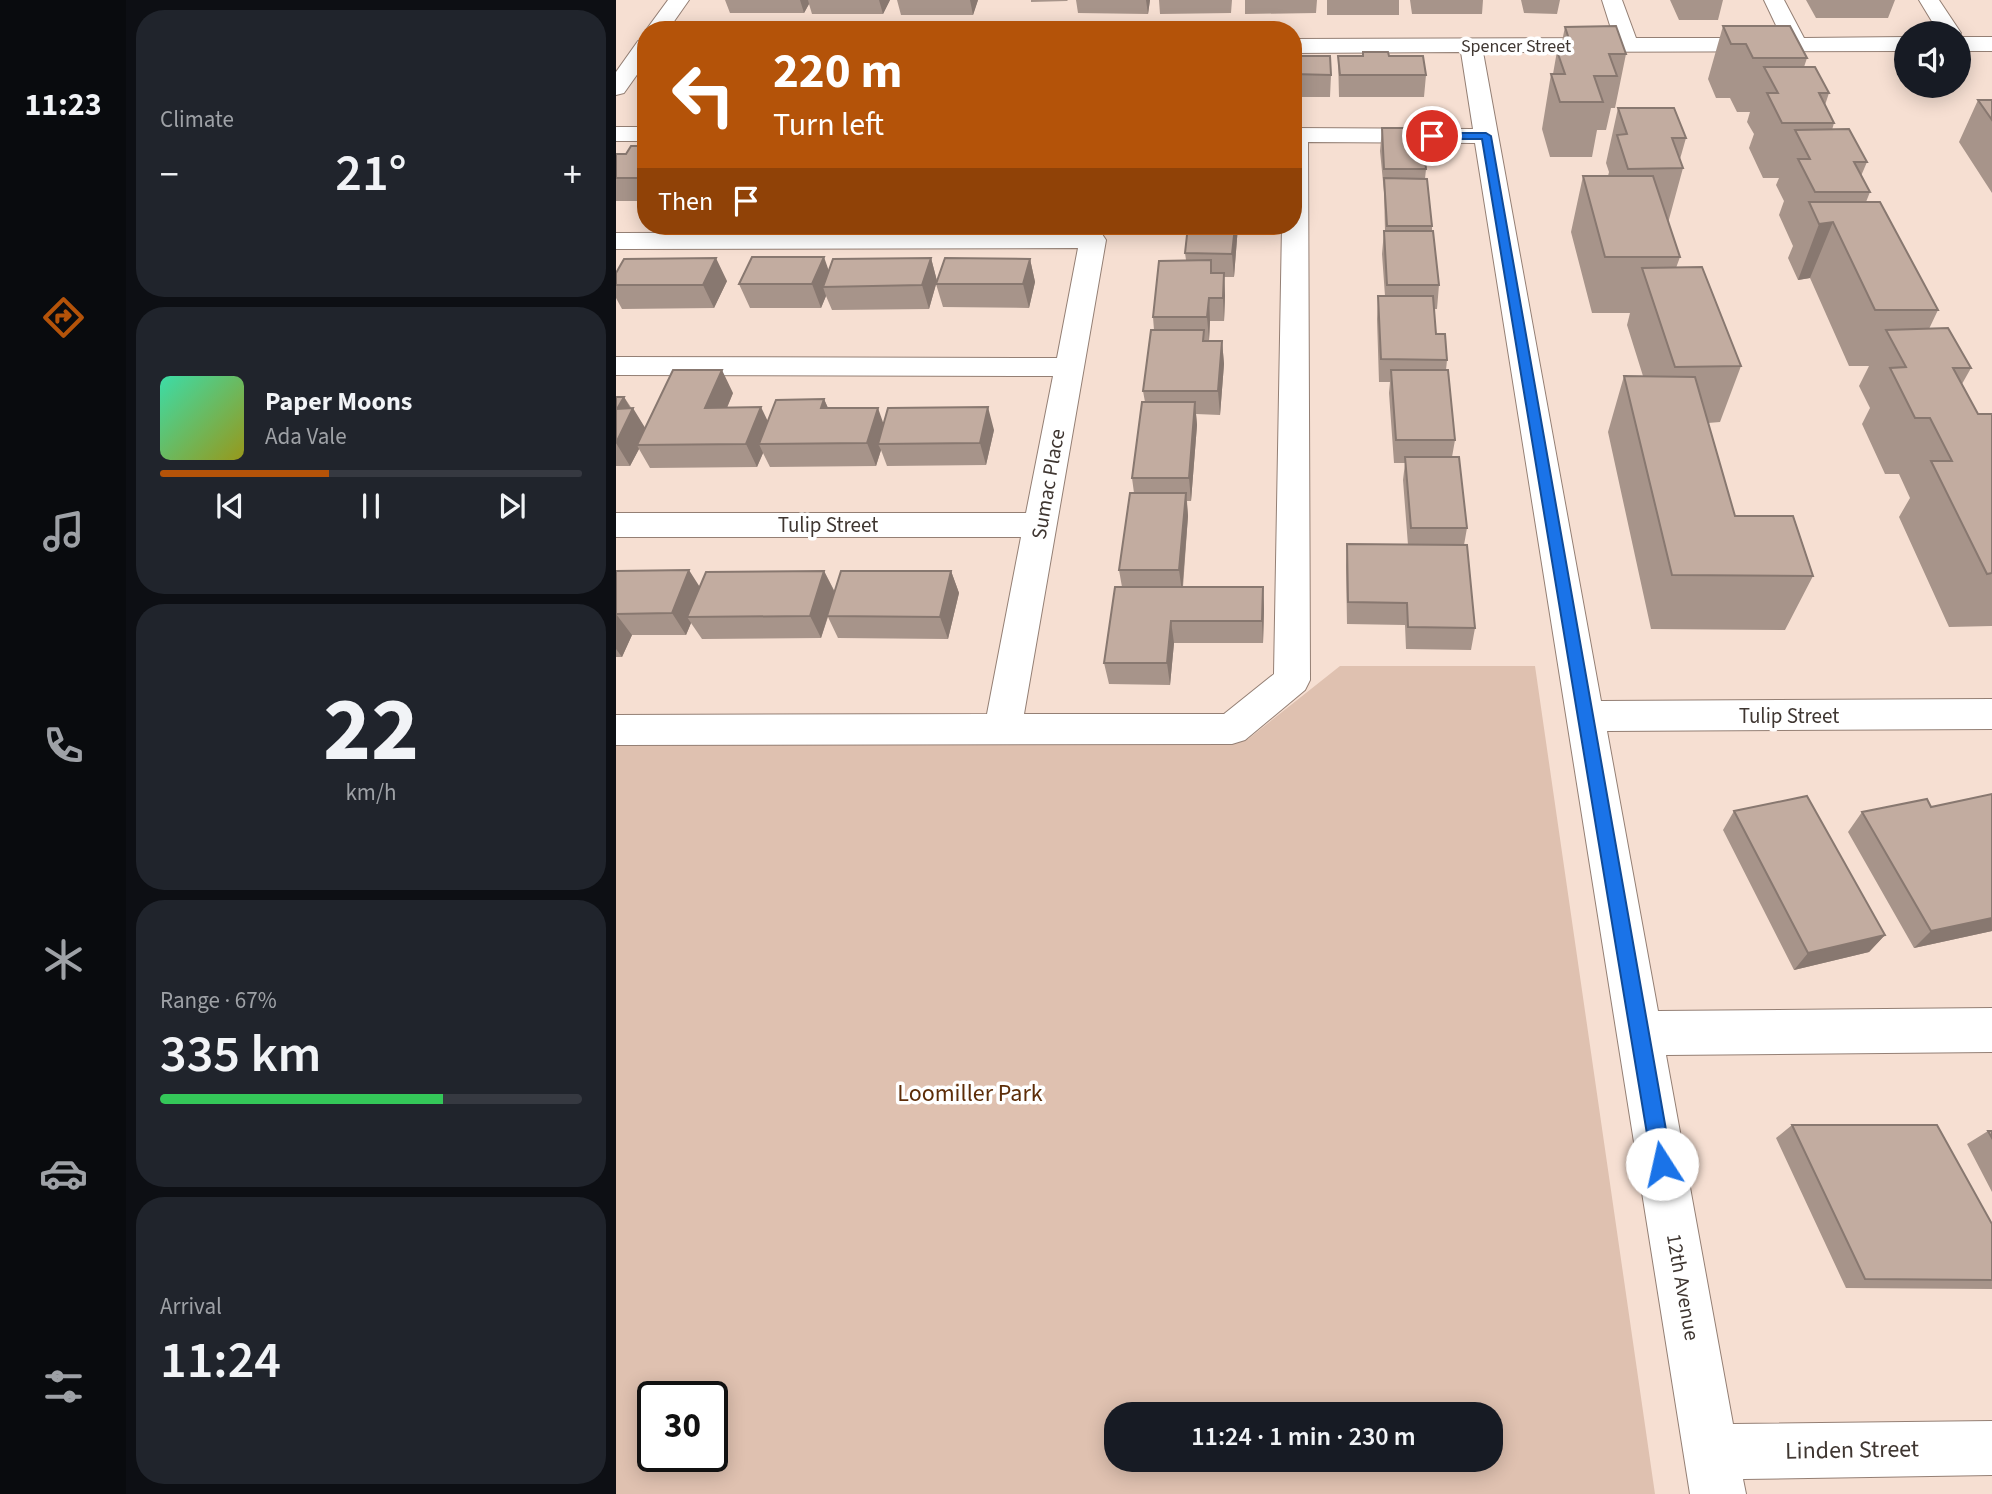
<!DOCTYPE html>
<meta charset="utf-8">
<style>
:root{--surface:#171b24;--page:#20242c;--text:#f1f3f6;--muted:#9ea1a6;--line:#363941;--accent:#b45309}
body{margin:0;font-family:"Source Sans 3",sans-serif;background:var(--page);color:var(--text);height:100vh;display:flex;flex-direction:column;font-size:26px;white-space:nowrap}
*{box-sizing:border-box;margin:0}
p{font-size:23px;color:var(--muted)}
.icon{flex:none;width:38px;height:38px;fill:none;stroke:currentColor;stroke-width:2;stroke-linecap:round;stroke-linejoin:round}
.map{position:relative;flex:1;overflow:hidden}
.side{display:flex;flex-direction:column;gap:10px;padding:10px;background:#0d0f14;width:490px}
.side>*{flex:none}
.banner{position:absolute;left:21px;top:21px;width:665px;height:214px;border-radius:28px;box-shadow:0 4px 18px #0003;background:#b45309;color:#fff;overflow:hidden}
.buttons{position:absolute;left:1278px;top:21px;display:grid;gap:14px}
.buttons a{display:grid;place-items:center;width:77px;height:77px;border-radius:50%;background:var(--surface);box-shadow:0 4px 18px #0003;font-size:35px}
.speed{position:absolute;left:21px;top:1381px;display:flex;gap:14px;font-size:35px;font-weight:700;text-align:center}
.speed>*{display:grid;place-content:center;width:91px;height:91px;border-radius:50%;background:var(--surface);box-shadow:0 4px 18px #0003;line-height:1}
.speed .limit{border:4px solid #111;border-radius:10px;background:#fff;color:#111}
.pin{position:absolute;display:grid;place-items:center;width:60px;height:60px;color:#fff;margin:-30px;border:4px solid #fff;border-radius:50%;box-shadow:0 2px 7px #0007}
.me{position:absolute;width:77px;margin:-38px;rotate:350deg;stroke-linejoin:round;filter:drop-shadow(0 0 5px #0008)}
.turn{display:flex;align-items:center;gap:24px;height:147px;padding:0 21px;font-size:32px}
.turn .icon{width:91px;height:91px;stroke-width:2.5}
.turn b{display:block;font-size:49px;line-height:60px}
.then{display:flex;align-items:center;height:66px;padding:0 21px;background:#0003;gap:14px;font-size:26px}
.big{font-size:52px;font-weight:600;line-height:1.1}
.side .card{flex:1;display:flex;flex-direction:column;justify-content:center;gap:10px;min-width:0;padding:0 24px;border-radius:28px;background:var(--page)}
.side .dial{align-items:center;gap:0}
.dial b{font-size:91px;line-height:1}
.song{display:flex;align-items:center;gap:21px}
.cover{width:84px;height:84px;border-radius:10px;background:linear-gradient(135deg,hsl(160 70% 55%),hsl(60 70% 35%))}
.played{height:7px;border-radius:4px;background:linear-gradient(90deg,var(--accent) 40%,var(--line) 40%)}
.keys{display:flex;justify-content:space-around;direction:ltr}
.heat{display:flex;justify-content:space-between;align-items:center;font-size:38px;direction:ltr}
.charge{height:10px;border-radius:5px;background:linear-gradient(90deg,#34c759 67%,var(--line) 0)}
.trip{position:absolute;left:488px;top:1402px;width:399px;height:70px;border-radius:28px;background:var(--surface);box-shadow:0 4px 18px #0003;font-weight:600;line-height:70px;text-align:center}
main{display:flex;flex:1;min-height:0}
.tabs{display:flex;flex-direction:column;width:126px;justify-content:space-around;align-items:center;background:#090b0e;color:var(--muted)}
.tabs .icon{width:49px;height:49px}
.tabs .on{color:var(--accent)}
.tabs b{font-size:32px;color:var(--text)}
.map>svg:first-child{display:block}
.green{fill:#dfc1b0;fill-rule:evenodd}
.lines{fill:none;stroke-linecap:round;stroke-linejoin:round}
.minor-casing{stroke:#947f74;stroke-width:2}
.minor{fill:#fff;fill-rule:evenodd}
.wall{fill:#a7948a}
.shaded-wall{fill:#887870}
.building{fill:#c2aca0;stroke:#887870;stroke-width:2}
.route{fill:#1a73e8;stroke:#114b97;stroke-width:2}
.labels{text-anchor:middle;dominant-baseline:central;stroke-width:7;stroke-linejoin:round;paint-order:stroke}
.far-street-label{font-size:18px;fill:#3f3631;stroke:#fff}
.street-label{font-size:21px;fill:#3f3631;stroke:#fff}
.near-park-label{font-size:24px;fill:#5d2d08;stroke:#fff}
.near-street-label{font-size:24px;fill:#3f3631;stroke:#fff}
</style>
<main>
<nav class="tabs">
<b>11:23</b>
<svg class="icon on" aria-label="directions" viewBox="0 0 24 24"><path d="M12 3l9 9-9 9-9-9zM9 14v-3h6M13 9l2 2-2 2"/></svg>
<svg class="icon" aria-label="music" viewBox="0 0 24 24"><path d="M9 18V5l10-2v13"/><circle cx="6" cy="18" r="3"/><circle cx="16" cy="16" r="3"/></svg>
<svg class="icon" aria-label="phone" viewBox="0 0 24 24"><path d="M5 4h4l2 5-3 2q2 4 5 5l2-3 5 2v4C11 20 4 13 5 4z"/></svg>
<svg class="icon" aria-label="climate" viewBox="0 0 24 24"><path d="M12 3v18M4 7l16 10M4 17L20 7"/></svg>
<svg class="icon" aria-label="car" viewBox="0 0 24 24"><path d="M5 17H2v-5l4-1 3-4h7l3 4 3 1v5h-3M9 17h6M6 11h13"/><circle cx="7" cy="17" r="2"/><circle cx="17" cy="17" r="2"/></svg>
<svg class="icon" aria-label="filters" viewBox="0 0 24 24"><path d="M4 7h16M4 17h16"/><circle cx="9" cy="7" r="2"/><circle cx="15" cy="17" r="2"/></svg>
</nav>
<section class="side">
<div class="card"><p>Climate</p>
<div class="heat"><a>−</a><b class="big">21°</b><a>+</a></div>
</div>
<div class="card">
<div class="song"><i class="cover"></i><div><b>Paper Moons</b><p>Ada Vale</p></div></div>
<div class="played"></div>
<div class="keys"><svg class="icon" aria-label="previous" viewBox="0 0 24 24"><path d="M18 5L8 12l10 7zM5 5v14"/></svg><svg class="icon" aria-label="pause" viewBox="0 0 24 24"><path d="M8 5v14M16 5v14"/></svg><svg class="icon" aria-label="next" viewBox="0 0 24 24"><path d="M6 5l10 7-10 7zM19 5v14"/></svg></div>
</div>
<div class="card dial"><b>22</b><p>km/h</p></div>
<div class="card"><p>Range · 67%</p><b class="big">335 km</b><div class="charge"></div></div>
<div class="card"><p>Arrival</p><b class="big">11:24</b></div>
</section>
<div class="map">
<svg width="1376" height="1494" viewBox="0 0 1376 1494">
<rect width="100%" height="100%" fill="#f6dfd2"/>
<path class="green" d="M724,666H919L1039,1494H0V743L632,739ZM37,1396H96V1456H37ZM500,1414H875V1460H500Z"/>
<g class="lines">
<g class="minor-casing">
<path id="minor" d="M52,0H73L52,30H30Z
M986,0H1006L1020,38H1166L1148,0H1168L1188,38L1290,37V51L867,52L985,701L1376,699V729L991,731L1042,1011L1376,1008V1052L1050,1055L1117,1424L1376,1421V1475L1127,1479L1130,1494H1074L859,143L692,142L694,680L689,690L629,740L616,744L0,745V715L371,714L405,537H0V513H410L437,376L0,375V357L441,358L462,248L0,249V233L477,232L486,234L490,240L408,714H608L658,674L666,226H677V128L857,129L845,52L677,53V39L998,38Z
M1303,0H1323L1345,33L1342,37V33H1323Z
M1342,37H1376V51H1342Z
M30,39V62L8,93L0,95V72L22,41Z
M0,127H30V141H0Z"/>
</g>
<use href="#minor" class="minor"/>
</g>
<path class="wall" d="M109,0H274L267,14H196L193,4L188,13H114Z
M281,0H362L357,15H285Z
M415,0H452L451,1L415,2Z
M460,0H534L532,14L462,13Z
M543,0H616L615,13L544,14Z
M629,0H701L700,13L629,14Z
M711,0H783V15H711Z
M794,0H867L866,14H796Z
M905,0H944L941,14L908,13Z
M1054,0H1107L1102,20H1063Z
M1190,0H1279L1272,18H1200Z
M1107,26L1191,58L1188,67L1213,93L1209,105L1218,123L1216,130L1251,162L1245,176L1254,192L1250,202L1322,310L1313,329L1355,368L1346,384L1362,414H1376V626L1333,627L1283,517L1294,498L1283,474H1269L1246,424L1254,408L1243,386L1253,366H1233L1194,278L1182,280L1172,258L1177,246L1163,215L1168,201L1160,185L1163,178H1147L1133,148L1138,134L1131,122L1134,112H1121L1114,98H1100L1092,79Z
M949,27L1010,54L999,108H995L990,130H981L976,157H934L926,129L935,74H937L941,51H944Z
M677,56L715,75L714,97H677Z
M722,56H773L810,75L808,97H723Z
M1362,100H1376V193L1343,142Z
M1002,108L1070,138L1064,159L1067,168L1052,223L1064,257L1060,268L1125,366L1104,422L1092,423L1119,516L1197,576L1169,630L1035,629L992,432L1008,376H1027L1011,325L1014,313H976L955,232L967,176H992L993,172L990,163Z
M766,128L810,169L809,179L816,226V231L823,285L821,309H818L820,334L831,360L830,370L839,440L836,457L851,528L848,545L859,628L855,650L790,649L789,625L731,624L730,566L731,544L792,545L787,480L789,463H778L773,393L774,382H763L761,319L762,296H769L766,254L768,231H769L768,192L764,151Z
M30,146V201H0V154H10Z
M572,226H622L618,277H608L609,296L608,321H594L593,340L606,341L608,364L604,415L580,414L581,425L575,501H571L572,516L567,587H647L648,609L647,643H558L554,685L493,684L488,663L506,587L503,570L518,493L516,478L529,402L527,391L538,330L537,317L570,260L569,253Z
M315,258L321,281L414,259L419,282L413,308L327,307L320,284L313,309L216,310L210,296L205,308H134L123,284Z
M0,272L111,281L98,308L6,309L0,298Z
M117,393L111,408L151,422L208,399L212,408L268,424L378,430L370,465L271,466L265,450L260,466L154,467L147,453L141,467L34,468L23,449L14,466H0V397H8L29,428Z
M0,571L84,587L208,571L219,592L335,571L343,593L332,639L222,638L212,617L205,638L86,639L75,623L70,635H16L6,657H0Z
M1376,794V931L1298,948L1232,832L1246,812L1315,807Z
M1118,811L1269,935L1253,952L1178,970L1107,830Z
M1176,1125L1376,1224V1289L1230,1288L1160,1138Z
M1372,1131H1376V1192L1351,1144Z"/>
<path class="shaded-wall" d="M184,0H192L193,4L188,13Z
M263,0H274L267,14Z
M354,0H362L357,15Z
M530,0H534L532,14Z
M1217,222L1194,278L1182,280L1203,224Z
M619,226H622L618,277L616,254Z
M208,257L216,280L207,287L210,296L205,308L196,284Z
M100,258L111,281L98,308L87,285Z
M315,258L321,281L313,309L306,285Z
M414,259L419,282L413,308L407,284Z
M608,273L609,296L608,321L607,298Z
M593,298L594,321L593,340L591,317Z
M606,341L608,364L604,415L602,391Z
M106,370L117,393L101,431L89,408Z
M8,397L16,411L17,408L31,431L21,445L23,449L14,466L0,443L1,409Z
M208,399L218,422L205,408Z
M579,402L581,425L575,501L573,478Z
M145,407L156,430L143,444L147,453L141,467L130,444Z
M372,407L378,430L370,465L364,443Z
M262,408L270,431L262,444L265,450L260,466L251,443Z
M570,493L572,516L566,592L563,570Z
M73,570L87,592L71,617L75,623L70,635L56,613Z
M208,571L219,593L205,638L194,616Z
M335,571L343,593L332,639L324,617Z
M647,587L648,609L647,643L646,621Z
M0,614L16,635L6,657L0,649Z
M555,621L558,643L554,685L551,663Z
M1376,918V931L1298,948L1315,931Z
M1269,935L1253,952L1178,970L1192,953Z"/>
<path class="building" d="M1000,26L1010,54H993L1001,76H978L987,102H944L935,74H949L941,51H957L949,27Z
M1107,26H1174L1191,58H1137L1130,44H1115Z
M747,52H772L773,56H807L810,75H724L722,56H747Z
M677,56H714L715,75L677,74Z
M1148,67H1199L1213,93H1203L1218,123H1166L1151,93H1162Z
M1362,100H1376V120Z
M1002,108H1058L1070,138H1056L1067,168L1012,169L1001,135L1011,134Z
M766,128H806L810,169H768Z
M1233,129L1251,162H1238L1254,192H1199L1182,159H1194L1179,130Z
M15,146H30V178H0V154H10Z
M967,176H1037L1064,257H989Z
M768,178L811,179L816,226H771Z
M1193,202H1264L1322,310H1259L1217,222L1203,224Z
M572,226H619L616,254L569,253Z
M768,231H817L823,285H771Z
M136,257H208L196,284H123Z
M100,258L87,285H0V273L8,259Z
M315,258L306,285L207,287L217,259Z
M329,258L414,259L407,284H320Z
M595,260V273H608L607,298H593L591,317H537L543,261Z
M1086,267L1125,366L1059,367L1026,268Z
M762,296H817L820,334H829L831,360L765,359Z
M1332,328L1355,368H1337L1362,414H1376V573L1371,574L1315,461H1336L1314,418H1299L1274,368L1290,367L1270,330Z
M535,330H588L587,341H606L602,391H527Z
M57,370H106L89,408L145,407L130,444L21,445Z
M775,370H832L839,440H780Z
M1008,376L1079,377L1119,516H1177L1197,576L1056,575Z
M0,397H8L1,409L17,408L0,443Z
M208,399L205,408H262L251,443L143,444L160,400Z
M526,402H579L573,478H516Z
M372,407L364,443L262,444L272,408Z
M789,457H843L851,528H795Z
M514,493H570L563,570H503Z
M731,544L851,545L859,628L792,627L791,603L732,602Z
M73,570L56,613L0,614V571Z
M208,571L194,616L71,617L90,572Z
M225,571H335L324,617L211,616Z
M499,587H647L646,621H555L551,663H488Z
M1376,794V918L1315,931L1246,812L1311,799L1315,807Z
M1191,796L1269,935L1192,953L1118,811Z
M1176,1125H1321L1376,1224V1280L1249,1279Z
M1372,1131H1376V1138Z"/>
<path class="route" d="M870,133L875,136L1056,1164L1053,1171L1046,1174L1039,1171L1036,1164L866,139H816L811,136L816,133Z"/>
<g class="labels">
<g class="far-street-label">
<text x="900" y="46">Spencer Street</text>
</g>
<g class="street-label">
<text transform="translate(432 484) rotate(-80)">Sumac Place</text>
<text x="212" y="525">Tulip Street</text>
<text x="1173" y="716">Tulip Street</text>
<text transform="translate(1067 1287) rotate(80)">12th Avenue</text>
</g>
<g class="near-park-label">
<text x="354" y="1093">Loomiller Park</text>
</g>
<g class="near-street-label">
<text transform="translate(1236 1450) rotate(-1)">Linden Street</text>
</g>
</g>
</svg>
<div class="buttons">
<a><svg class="icon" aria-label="sound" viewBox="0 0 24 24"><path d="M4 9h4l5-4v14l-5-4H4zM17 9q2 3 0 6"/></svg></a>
</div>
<div class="speed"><div class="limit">30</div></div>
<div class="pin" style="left:816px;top:136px;background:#d93025"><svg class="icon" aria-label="arrive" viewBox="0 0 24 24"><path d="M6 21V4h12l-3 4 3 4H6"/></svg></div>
<svg class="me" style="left:1046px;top:1164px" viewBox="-20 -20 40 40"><circle r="19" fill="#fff"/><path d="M0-13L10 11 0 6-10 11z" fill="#1a73e8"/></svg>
<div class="trip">11:24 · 1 min · 230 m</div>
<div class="banner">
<div class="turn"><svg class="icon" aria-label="left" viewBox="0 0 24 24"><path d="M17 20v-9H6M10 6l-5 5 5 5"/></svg><div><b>220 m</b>Turn left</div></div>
<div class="then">Then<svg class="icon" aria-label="arrive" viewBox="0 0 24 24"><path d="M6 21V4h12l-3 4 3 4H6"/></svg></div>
</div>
</div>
</main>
